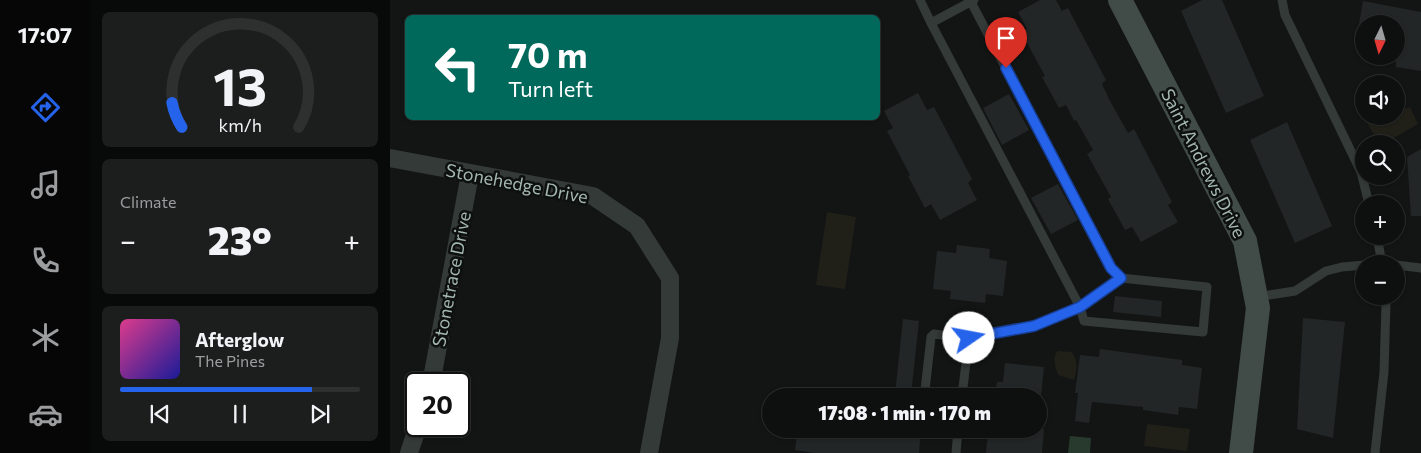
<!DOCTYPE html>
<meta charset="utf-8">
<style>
:root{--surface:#0e1010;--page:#1c1e1e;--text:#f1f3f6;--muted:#9b9d9f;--line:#2e3030;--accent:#2563eb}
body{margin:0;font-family:Commissioner,sans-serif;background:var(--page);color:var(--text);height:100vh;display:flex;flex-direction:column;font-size:19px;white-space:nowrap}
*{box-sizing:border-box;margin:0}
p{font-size:16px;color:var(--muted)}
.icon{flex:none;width:28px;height:28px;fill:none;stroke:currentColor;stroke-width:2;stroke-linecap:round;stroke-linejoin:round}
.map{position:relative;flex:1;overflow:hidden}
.drawer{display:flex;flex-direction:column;gap:12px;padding:12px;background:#080909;width:300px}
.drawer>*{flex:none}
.banner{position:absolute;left:15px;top:15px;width:475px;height:105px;border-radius:8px;box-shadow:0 1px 4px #0004,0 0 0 1px var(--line);background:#00695c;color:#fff;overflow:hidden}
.needle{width:32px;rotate:185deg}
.fabs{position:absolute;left:965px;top:15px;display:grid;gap:10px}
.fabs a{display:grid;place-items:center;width:50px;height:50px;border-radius:50%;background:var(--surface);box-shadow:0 1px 4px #0004,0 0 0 1px var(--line);font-size:25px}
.speed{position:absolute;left:15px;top:372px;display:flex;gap:10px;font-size:25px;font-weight:700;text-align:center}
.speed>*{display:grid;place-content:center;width:65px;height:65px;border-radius:50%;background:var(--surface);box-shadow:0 1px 4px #0004,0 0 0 1px var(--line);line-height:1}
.speed .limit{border:2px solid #111;border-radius:8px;background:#fff;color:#111}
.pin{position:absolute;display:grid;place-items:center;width:42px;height:42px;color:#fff;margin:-51px -21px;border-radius:50% 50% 50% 0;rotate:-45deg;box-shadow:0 0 5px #0007}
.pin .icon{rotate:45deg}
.me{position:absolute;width:55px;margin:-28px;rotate:78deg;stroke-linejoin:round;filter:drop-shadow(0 0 4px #0008)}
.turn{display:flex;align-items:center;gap:18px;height:105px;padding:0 20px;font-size:22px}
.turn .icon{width:65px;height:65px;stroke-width:2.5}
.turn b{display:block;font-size:35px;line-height:42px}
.big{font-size:38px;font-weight:800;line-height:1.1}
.drawer .card{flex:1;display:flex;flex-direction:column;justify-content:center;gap:8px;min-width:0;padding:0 18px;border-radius:8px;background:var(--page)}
.drawer .dial{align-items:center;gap:0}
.dial svg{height:130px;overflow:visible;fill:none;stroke:var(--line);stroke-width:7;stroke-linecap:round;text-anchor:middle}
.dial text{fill:var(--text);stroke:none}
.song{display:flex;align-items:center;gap:15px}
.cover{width:60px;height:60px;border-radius:8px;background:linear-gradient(135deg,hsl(330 70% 55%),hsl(240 70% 35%))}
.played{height:5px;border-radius:2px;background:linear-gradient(90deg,var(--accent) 80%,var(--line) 80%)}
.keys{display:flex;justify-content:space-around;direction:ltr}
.heat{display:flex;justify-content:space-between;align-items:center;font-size:28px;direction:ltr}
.trip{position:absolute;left:372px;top:388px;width:285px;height:50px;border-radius:25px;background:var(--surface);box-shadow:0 1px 4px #0004,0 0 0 1px var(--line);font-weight:800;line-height:50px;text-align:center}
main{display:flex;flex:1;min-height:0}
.menu{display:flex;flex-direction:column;width:90px;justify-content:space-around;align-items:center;background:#060606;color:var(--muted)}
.menu .icon{width:35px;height:35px}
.menu .active{color:var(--accent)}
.menu b{font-size:22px;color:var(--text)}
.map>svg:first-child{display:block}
.green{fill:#202019}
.water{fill:#283a2d}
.building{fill:#232626}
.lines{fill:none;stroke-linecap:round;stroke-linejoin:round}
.lane{stroke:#343a38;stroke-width:9}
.street{stroke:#343a38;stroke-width:18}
.secondary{stroke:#414b47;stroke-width:24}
.route-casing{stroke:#184099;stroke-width:12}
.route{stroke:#2563eb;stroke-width:9}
.labels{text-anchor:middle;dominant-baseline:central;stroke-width:5;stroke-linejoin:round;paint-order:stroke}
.street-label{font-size:18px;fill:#a3b7ae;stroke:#0e1010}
</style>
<main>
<nav class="menu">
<b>17:07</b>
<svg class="icon active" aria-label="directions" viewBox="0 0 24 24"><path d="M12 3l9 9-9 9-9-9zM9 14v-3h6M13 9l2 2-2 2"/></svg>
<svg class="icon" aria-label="music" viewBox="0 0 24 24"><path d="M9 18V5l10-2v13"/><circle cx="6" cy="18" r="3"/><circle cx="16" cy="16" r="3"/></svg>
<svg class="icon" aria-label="phone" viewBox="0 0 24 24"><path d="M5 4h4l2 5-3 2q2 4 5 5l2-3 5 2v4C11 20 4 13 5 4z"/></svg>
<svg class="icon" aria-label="climate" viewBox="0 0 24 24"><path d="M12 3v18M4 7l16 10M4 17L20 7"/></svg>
<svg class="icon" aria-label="car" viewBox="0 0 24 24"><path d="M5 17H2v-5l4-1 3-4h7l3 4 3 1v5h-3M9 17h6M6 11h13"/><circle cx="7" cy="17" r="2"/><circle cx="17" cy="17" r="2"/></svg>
</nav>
<section class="drawer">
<div class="card dial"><svg viewBox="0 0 100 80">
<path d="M14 69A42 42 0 1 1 86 69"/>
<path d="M14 69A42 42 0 0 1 8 54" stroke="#2563eb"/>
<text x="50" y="56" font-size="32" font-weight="700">13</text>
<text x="50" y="72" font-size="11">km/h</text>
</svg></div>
<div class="card"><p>Climate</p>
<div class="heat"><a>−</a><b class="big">23°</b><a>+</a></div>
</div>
<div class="card">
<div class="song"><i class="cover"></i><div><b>Afterglow</b><p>The Pines</p></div></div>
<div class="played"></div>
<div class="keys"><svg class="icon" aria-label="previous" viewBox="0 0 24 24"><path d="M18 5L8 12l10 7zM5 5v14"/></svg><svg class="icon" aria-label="pause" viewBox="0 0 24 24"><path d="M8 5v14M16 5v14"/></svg><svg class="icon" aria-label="next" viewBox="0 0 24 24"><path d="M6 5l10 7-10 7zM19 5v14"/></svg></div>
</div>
</section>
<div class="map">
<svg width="1031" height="453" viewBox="0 0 1031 453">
<rect width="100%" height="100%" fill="#131515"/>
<path class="green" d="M1020,107L1028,124L993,144H989L976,121L992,116H1006V112Z
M437,212L466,217L455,289L426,285Z
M668,351L682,352C688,360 687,371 684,380L668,375C666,368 661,357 668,351Z
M757,424L800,429L797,451L754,446Z"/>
<path class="water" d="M680,436L701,438L700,453H678Z"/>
<path class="building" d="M650,0H666L672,11L678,8L716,80L712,84L720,101L738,133L744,129L782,202L778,205L788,222L751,242L742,227L735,230L718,199L721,197L697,154L703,150L686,120L684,121L676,105L669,108L652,77L655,76L631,32L637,29L628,12Z
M812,0H832L874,96L836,113L791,11Z
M973,1L1031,12V71L1006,67V24H969Z
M528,93L537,110L544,107L582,179L578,183L587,200L550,220L541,204L535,208L518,176L520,175L497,131L503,128L494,111Z
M619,94L639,130L612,145L593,108Z
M897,122L942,226L905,243L860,140Z
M1031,149V216H1021L1017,157Z
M668,184L688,220L661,234L641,198Z
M567,245L600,249L599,258L617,261L613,296L596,294L595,303L560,299L561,291L543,289L547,251L566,253Z
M725,296L772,301L771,317L723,312Z
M913,318L955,322L943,438L907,429Z
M513,319L529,321L521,395L505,394Z
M710,349L792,360V365L812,368L807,409L789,407L788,415L753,410V407L702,402L699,423L685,421L688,393H685L690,355L709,357Z
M615,363L654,367L651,396H605L607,382H613Z
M408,429H531L529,453H424L405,450Z
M606,429H654L652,453H596L598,431L606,432Z"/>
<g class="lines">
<path class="lane" d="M530,0L541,23
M892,0L895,15L971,172L979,204
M581,2L721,268L731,278
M987,236L992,264
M1006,265L1031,268
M866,297L905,291L936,271L952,267L974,265
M537,396L535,390L541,337L544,334L579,338
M572,396L579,338L644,326L690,307L731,278L817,287L813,332L694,321L690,307L541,23L584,0
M566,453L568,429
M985,453L994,372L996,303V296"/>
<path class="street" d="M0,158L203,196L247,226L280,278V338L259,453
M41,384L80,174
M19,453L28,426"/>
<path class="secondary" d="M730,0L855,241L868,308L851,453"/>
</g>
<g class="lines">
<g class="route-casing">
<path id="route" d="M579,338L644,326L690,307L731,278L721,268L616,68"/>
</g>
<use href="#route" class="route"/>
</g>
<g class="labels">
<g class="street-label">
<text transform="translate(814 163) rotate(63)">Saint Andrews Drive</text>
<text transform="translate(127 183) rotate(11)">Stonehedge Drive</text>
<text transform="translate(61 279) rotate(-79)">Stonetrace Drive</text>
</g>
</g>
</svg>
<div class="fabs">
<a><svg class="needle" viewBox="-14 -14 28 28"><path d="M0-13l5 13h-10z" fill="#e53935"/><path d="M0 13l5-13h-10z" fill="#9b9d9f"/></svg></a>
<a><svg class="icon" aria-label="sound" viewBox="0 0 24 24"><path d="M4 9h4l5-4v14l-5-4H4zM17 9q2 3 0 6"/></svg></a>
<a><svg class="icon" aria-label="search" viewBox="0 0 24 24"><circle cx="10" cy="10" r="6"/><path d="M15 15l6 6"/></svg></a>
<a>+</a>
<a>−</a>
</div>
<div class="speed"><div class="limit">20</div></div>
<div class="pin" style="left:616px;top:68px;background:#d93025"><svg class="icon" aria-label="arrive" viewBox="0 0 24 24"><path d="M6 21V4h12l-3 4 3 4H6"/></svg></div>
<svg class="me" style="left:579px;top:338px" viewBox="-20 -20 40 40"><circle r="19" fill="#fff"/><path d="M0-13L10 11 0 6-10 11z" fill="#2563eb"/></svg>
<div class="trip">17:08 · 1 min · 170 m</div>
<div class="banner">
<div class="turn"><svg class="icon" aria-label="left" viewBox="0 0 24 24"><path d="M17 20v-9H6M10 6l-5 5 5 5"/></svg><div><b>70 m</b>Turn left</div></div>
</div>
</div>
</main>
